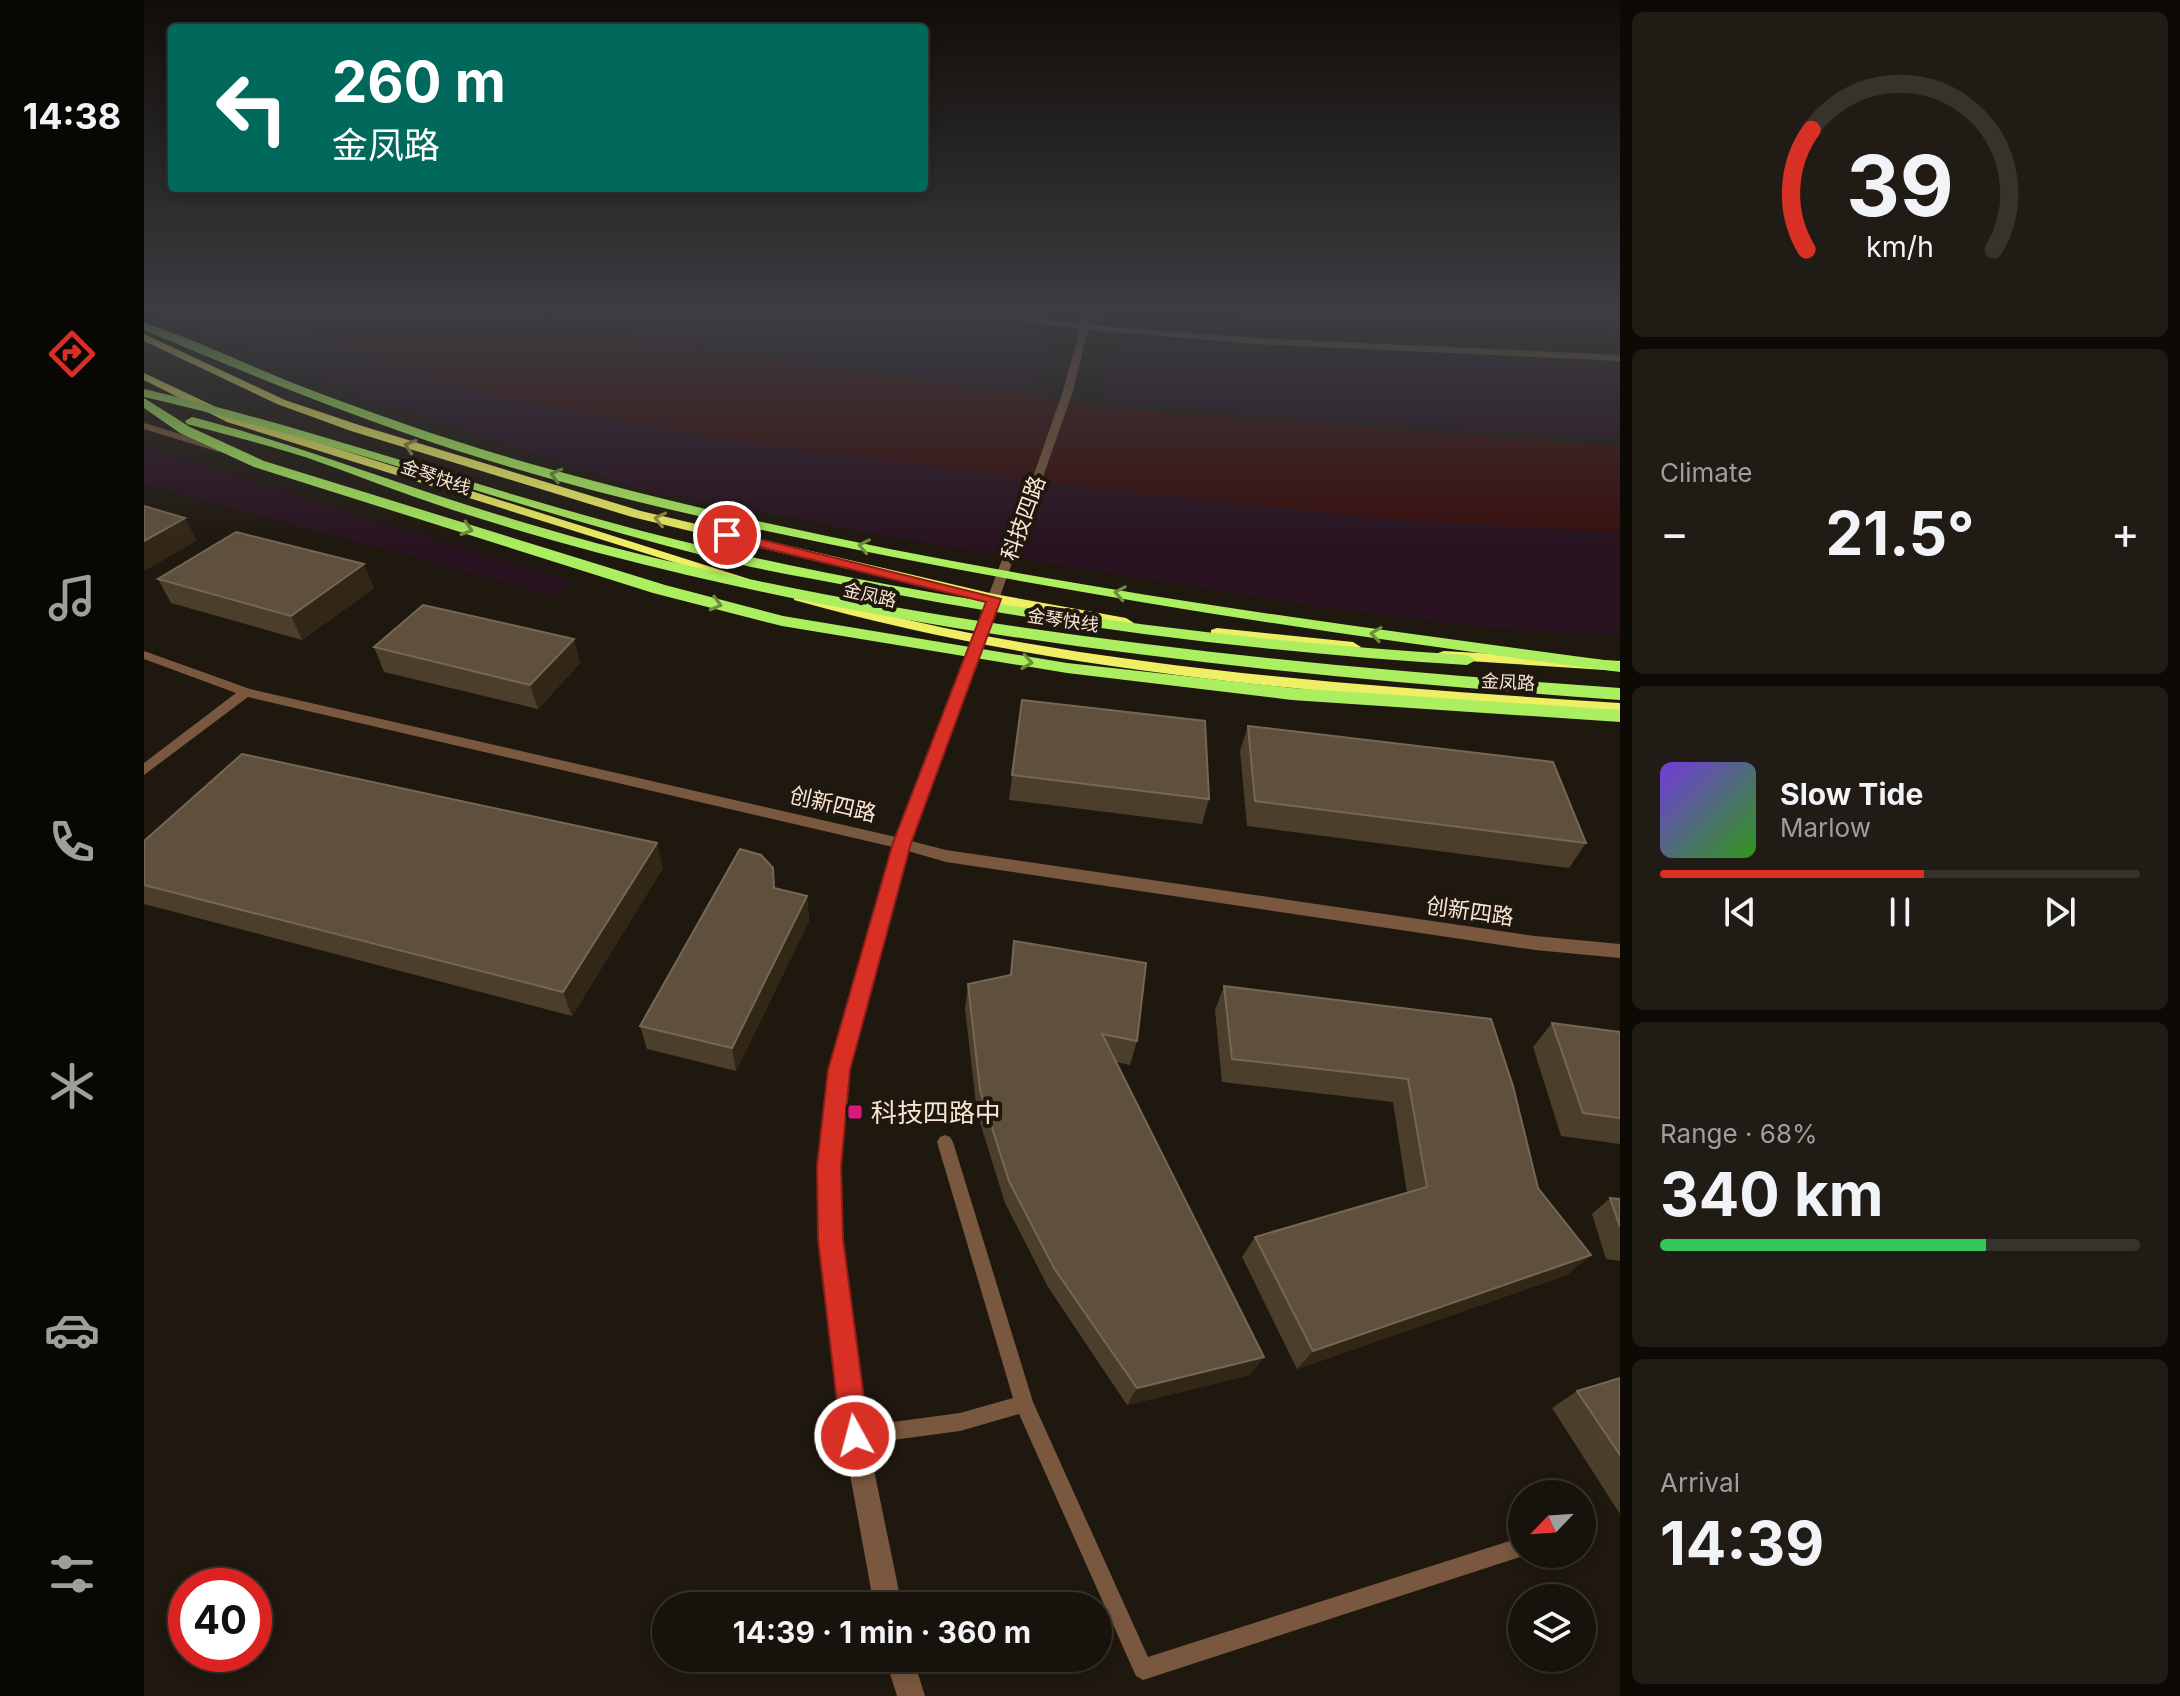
<!DOCTYPE html>
<meta charset="utf-8">
<style>
:root{--surface:#17120b;--page:#201b14;--text:#f1f3f6;--muted:#9e9e9d;--line:#36322c;--accent:#d93025}
body{margin:0;font-family:Inter,"Noto Sans SC",sans-serif;background:var(--page);color:var(--text);height:100vh;display:flex;flex-direction:column;font-size:30px;white-space:nowrap}
*{box-sizing:border-box;margin:0}
p{font-size:26px;color:var(--muted)}
.icon{flex:none;width:44px;height:44px;fill:none;stroke:currentColor;stroke-width:2;stroke-linecap:round;stroke-linejoin:round}
.map{position:relative;flex:1;overflow:hidden}
.side{display:flex;flex-direction:column;gap:12px;padding:12px;background:#0d0a06;width:560px}
.side>*{flex:none}
.hud{position:absolute;left:24px;top:24px;width:760px;height:168px;border-radius:8px;box-shadow:0 4px 12px #0003,0 0 0 2px var(--line);background:#00695c;color:#fff;overflow:hidden}
.needle{width:52px;rotate:245deg}
.tools{position:absolute;left:1364px;top:1480px;display:grid;gap:16px}
.tools a{display:grid;place-items:center;width:88px;height:88px;border-radius:50%;background:var(--surface);box-shadow:0 4px 12px #0003,0 0 0 2px var(--line);font-size:40px}
.speed{position:absolute;left:24px;top:1568px;display:flex;gap:16px;font-size:40px;font-weight:700;text-align:center}
.speed>*{display:grid;place-content:center;width:104px;height:104px;border-radius:50%;background:var(--surface);box-shadow:0 4px 12px #0003,0 0 0 2px var(--line);line-height:1}
.speed .limit{border:12px solid #d22;background:#fff;color:#111}
.pin{position:absolute;display:grid;place-items:center;width:68px;height:68px;color:#fff;margin:-34px;border:4px solid #fff;border-radius:50%;box-shadow:0 2px 8px #0007}
.me{position:absolute;width:88px;margin:-44px;rotate:353deg;stroke-linejoin:round;filter:drop-shadow(0 0 6px #0008)}
.turn{display:flex;align-items:center;gap:28px;height:168px;padding:0 32px;font-size:36px}
.turn .icon{width:104px;height:104px;stroke-width:2.5}
.turn b{display:block;font-size:56px;line-height:68px}
.big{font-size:60px;font-weight:700;line-height:1.1}
.side .widget{flex:1;display:flex;flex-direction:column;justify-content:center;gap:12px;min-width:0;padding:0 28px;border-radius:12px;background:var(--page)}
.side .dial{align-items:center;gap:0}
.dial svg{height:208px;overflow:visible;fill:none;stroke:var(--line);stroke-width:7;stroke-linecap:round;text-anchor:middle}
.dial text{fill:var(--text);stroke:none}
.song{display:flex;align-items:center;gap:24px}
.cover{width:96px;height:96px;border-radius:12px;background:linear-gradient(135deg,hsl(260 70% 55%),hsl(110 70% 35%))}
.played{height:8px;border-radius:4px;background:linear-gradient(90deg,var(--accent) 55%,var(--line) 55%)}
.keys{display:flex;justify-content:space-around;direction:ltr}
.heat{display:flex;justify-content:space-between;align-items:center;font-size:44px;direction:ltr}
.charge{height:12px;border-radius:6px;background:linear-gradient(90deg,#34c759 68%,var(--line) 0)}
.trip{position:absolute;left:508px;top:1592px;width:460px;height:80px;border-radius:40px;background:var(--surface);box-shadow:0 4px 12px #0003,0 0 0 2px var(--line);font-weight:700;line-height:80px;text-align:center}
main{display:flex;flex:1;min-height:0}
.tabs{display:flex;flex-direction:column;width:144px;justify-content:space-around;align-items:center;background:#090704;color:var(--muted)}
.tabs .icon{width:56px;height:56px}
.tabs .on{color:var(--accent)}
.tabs b{font-size:36px;color:var(--text)}
.map>svg:first-child{display:block}
.green{fill:#291321}
.water{fill:#390f0e}
.lines{fill:none;stroke-linecap:round;stroke-linejoin:round}
.service{fill:#7a583f;fill-rule:evenodd}
.tertiary{fill:#7a583f;fill-rule:evenodd}
.primary{fill:#eeef64;fill-rule:evenodd}
.trunk{fill:#abee5f;fill-rule:evenodd}
.wall{fill:#4b3e2a}
.shaded-wall{fill:#322717}
.building{fill:#5e503c;stroke:#766753;stroke-width:2}
.oneway{stroke:#918e3e}
.oneway2{stroke:#6c8e3b}
.route{fill:#d93025;stroke:#8d1f18;stroke-width:2}
.poi-dot{fill:#e11780;stroke:#1f180f;stroke-width:3}
.labels{text-anchor:middle;dominant-baseline:central;stroke-width:8;stroke-linejoin:round;paint-order:stroke}
.far-street-label{font-size:18px;fill:#fae6d2;stroke:#1f180f}
.street-label{font-size:22px;fill:#fae6d2;stroke:#1f180f}
.near-poi-label{font-size:26px;fill:#fae6d2;stroke:#1f180f;text-anchor:start}
</style>
<main>
<nav class="tabs">
<b>14:38</b>
<svg class="icon on" aria-label="directions" viewBox="0 0 24 24"><path d="M12 3l9 9-9 9-9-9zM9 14v-3h6M13 9l2 2-2 2"/></svg>
<svg class="icon" aria-label="music" viewBox="0 0 24 24"><path d="M9 18V5l10-2v13"/><circle cx="6" cy="18" r="3"/><circle cx="16" cy="16" r="3"/></svg>
<svg class="icon" aria-label="phone" viewBox="0 0 24 24"><path d="M5 4h4l2 5-3 2q2 4 5 5l2-3 5 2v4C11 20 4 13 5 4z"/></svg>
<svg class="icon" aria-label="climate" viewBox="0 0 24 24"><path d="M12 3v18M4 7l16 10M4 17L20 7"/></svg>
<svg class="icon" aria-label="car" viewBox="0 0 24 24"><path d="M5 17H2v-5l4-1 3-4h7l3 4 3 1v5h-3M9 17h6M6 11h13"/><circle cx="7" cy="17" r="2"/><circle cx="17" cy="17" r="2"/></svg>
<svg class="icon" aria-label="filters" viewBox="0 0 24 24"><path d="M4 7h16M4 17h16"/><circle cx="9" cy="7" r="2"/><circle cx="15" cy="17" r="2"/></svg>
</nav>
<div class="map">
<svg width="1476" height="1696" viewBox="0 0 1476 1696">
<rect width="100%" height="100%" fill="#1f180f"/>
<path class="green" d="M0,309H111L244,365L354,397L575,439L974,491L1243,519L1476,532V636L1346,628L1164,605L792,545L499,490L223,397Z
M380,309H745L889,328L906,341L888,394L538,343Z
M1024,309H1476V334L1418,327L1292,331Z
M1009,338L1148,351L1476,368V438L1223,424L954,400L975,346Z
M0,447L428,583L412,596L0,484Z"/>
<path class="water" d="M112,309H366L441,331L978,409L1476,446V532L1243,519L974,491L575,439L354,397L244,365Z
M1177,309H1476V327L1389,322L1274,326Z"/>
<g class="lines">
<path class="service" d="M801,1135L806,1137L809,1142L889,1402L1004,1657L1378,1537V1554H1385L999,1680L992,1676L875,1414L816,1431L711,1445L704,1443L702,1436L704,1429L711,1427L816,1413L869,1398L793,1142L796,1137Z"/>
<path class="tertiary" d="M796,309H816L937,324L942,314L955,309H965L948,318L945,325L1112,338L1476,355V361L1112,344L944,330L929,391L892,497L767,841L802,850L1391,936L1476,944V958L1391,950L802,862L764,851L705,1070L695,1166L697,1239L723,1436L758,1606H730L699,1436L675,1239V1166L685,1070L749,847L104,697L0,775V763L92,693L0,659V651L106,689L752,837L882,497L919,391L936,329Z
M0,423L79,447L80,449L75,452L0,429Z
M741,1658H769L781,1696H753Z"/>
<path class="primary" d="M0,334L141,400L215,425L497,511L850,594L982,618L990,623L982,628L850,604L488,517L207,431L133,404L0,341Z
M0,373L91,416L605,579L603,582H593L83,422L0,380Z
M655,592C712,607 768,622 826,633C1039,674 1259,689 1476,703V713C1199,696 917,675 650,600V594Z
M1073,628L1209,642L1217,647L1209,652L1067,636V630Z
M1300,651L1476,661V671L1294,659L1292,656L1294,653Z"/>
<path class="trunk" d="M0,323C50,339 99,363 149,383C234,416 321,446 409,470C757,566 1119,615 1476,662V672C1231,640 987,604 744,556C609,529 474,501 343,460C226,424 113,378 0,330Z
M0,389C195,434 381,506 576,550C819,605 1074,640 1323,655L1332,660L1323,665C1122,653 920,627 723,589C672,579 620,571 569,558C378,510 192,441 0,397Z
M0,398L46,427L120,461L521,585L639,616L923,663L1148,688L1476,710V722L1148,700L923,673L638,626L509,593L110,467L36,433L0,408Z
M48,417C141,441 229,475 320,504C395,528 470,549 546,566C852,636 1164,666 1476,688V700C1163,677 850,647 543,575C464,556 386,535 309,510C260,494 212,475 164,458C124,445 84,435 43,424L41,421Z"/>
</g>
<path class="wall" d="M14,579L230,588L158,640L27,603Z
M230,647L436,663L394,709L240,672Z
M878,700L1065,799L1058,824L865,800Z
M1104,726L1442,843L1425,868L1103,826L1096,751Z
M0,841L519,868L428,1016L0,904Z
M631,888L663,896L665,921L592,1071L503,1049L496,1026Z
M870,941L993,1041L986,1065L972,1062L1106,1375L983,1405L904,1287L861,1203L833,1113L821,1009L824,984L866,975Z
M1080,986L1347,1019L1394,1188L1447,1255L1423,1275L1153,1369L1098,1257L1111,1237L1263,1193L1249,1102L1078,1082L1071,1010Z
M1408,1023L1476,1032V1144L1417,1136L1389,1047Z
M1466,1198L1476,1199V1261L1462,1259L1448,1214Z
M1476,1378V1514L1408,1408L1433,1391Z"/>
<path class="shaded-wall" d="M41,518L53,541L0,571V541Z
M220,564L230,588L158,640L147,616Z
M430,639L436,663L394,709L386,685Z
M513,843L519,868L428,1016L419,992Z
M663,896L665,921L592,1071L588,1048Z
M1447,1255L1423,1275L1153,1369L1169,1351Z
M1120,1357L1106,1375L983,1405L993,1388Z"/>
<path class="building" d="M0,506L41,518L0,541Z
M92,532L220,564L147,616L14,579Z
M279,605L430,639L386,685L230,647Z
M878,700L1061,721L1065,799L868,775Z
M1104,726L1409,762L1442,843L1111,801Z
M98,754L513,843L419,992L0,885V841Z
M596,849L617,855L629,868L630,888L663,896L588,1048L496,1026Z
M870,941L1002,963L993,1041L958,1034L1120,1357L993,1388L910,1268L865,1181L836,1090L824,984L867,975Z
M1080,986L1347,1019L1369,1086L1394,1188L1447,1255L1169,1351L1111,1237L1283,1187L1264,1079L1088,1059Z
M1408,1023L1476,1032V1118L1439,1113Z
M1466,1198L1476,1199V1227Z
M1476,1378V1455L1433,1391Z"/>
<defs><path id="oneway-chevron" d="M-2-3.5L2.5 0L-2 3.5" fill="none" stroke-width="1.6" stroke-linecap="round" stroke-linejoin="round" transform="scale(2)"/></defs>
<g class="oneway">
<use href="#oneway-chevron" transform="translate(266 446) rotate(-162)"/>
<use href="#oneway-chevron" transform="translate(516 519) rotate(-167)"/>
</g>
<g class="oneway2">
<use href="#oneway-chevron" transform="translate(412 475) rotate(-165)"/>
<use href="#oneway-chevron" transform="translate(323 529) rotate(17)"/>
<use href="#oneway-chevron" transform="translate(720 546) rotate(-169)"/>
<use href="#oneway-chevron" transform="translate(976 593) rotate(-170)"/>
<use href="#oneway-chevron" transform="translate(572 604) rotate(15)"/>
<use href="#oneway-chevron" transform="translate(1232 634) rotate(-172)"/>
<use href="#oneway-chevron" transform="translate(883 662) rotate(9)"/>
</g>
<linearGradient id="sky" x2="0" y2="1"><stop stop-color="#110d08"/><stop offset="0.57" stop-color="#3c3d42"/><stop offset="1" stop-color="#3c3d42" stop-opacity="0"/></linearGradient>
<rect width="1476" height="546" fill="url(#sky)"/>
<path class="route" d="M583,531L857,599L767,843L706,1070L697,1166L699,1239L725,1436L721,1446L711,1450L701,1446L697,1436L674,1239L673,1166L684,1070L749,843L842,602L579,538V532Z"/>
<rect class="poi-dot" x="703" y="1104" width="16" height="16" rx="4"/>
<g class="labels">
<g class="far-street-label">
<text transform="translate(292 477) rotate(19)">金琴快线</text>
<text transform="translate(726 595) rotate(13)">金凤路</text>
<text transform="translate(919 620) rotate(8)">金琴快线</text>
<text transform="translate(1364 682) rotate(3)">金凤路</text>
</g>
<g class="street-label">
<text transform="translate(879 518) rotate(-70)">科技四路</text>
<text transform="translate(689 804) rotate(13)">创新四路</text>
<text transform="translate(1326 911) rotate(8)">创新四路</text>
</g>
<g class="near-poi-label">
<text x="727" y="1112">科技四路中</text>
</g>
</g>
</svg>
<div class="tools">
<a><svg class="needle" viewBox="-14 -14 28 28"><path d="M0-13l5 13h-10z" fill="#e53935"/><path d="M0 13l5-13h-10z" fill="#9e9e9d"/></svg></a>
<a><svg class="icon" aria-label="layers" viewBox="0 0 24 24"><path d="M12 4l9 5-9 5-9-5zM3 14l9 5 9-5"/></svg></a>
</div>
<div class="speed"><div class="limit">40</div></div>
<div class="pin" style="left:583px;top:535px;background:#d93025"><svg class="icon" aria-label="arrive" viewBox="0 0 24 24"><path d="M6 21V4h12l-3 4 3 4H6"/></svg></div>
<svg class="me" style="left:711px;top:1436px" viewBox="-20 -20 40 40"><circle r="17" fill="#d93025" stroke="#fff" stroke-width="3"/><path d="M0-11L8 9 0 5-8 9z" fill="#fff"/></svg>
<div class="trip">14:39 · 1 min · 360 m</div>
<div class="hud">
<div class="turn"><svg class="icon" aria-label="left" viewBox="0 0 24 24"><path d="M17 20v-9H6M10 6l-5 5 5 5"/></svg><div><b>260 m</b>金凤路</div></div>
</div>
</div>
<section class="side">
<div class="widget dial"><svg viewBox="0 0 100 80">
<path d="M14 69A42 42 0 1 1 86 69"/>
<path d="M14 69A42 42 0 0 1 16 23" stroke="#d93025"/>
<text x="50" y="56" font-size="32" font-weight="700">39</text>
<text x="50" y="72" font-size="11">km/h</text>
</svg></div>
<div class="widget"><p>Climate</p>
<div class="heat"><a>−</a><b class="big">21.5°</b><a>+</a></div>
</div>
<div class="widget">
<div class="song"><i class="cover"></i><div><b>Slow Tide</b><p>Marlow</p></div></div>
<div class="played"></div>
<div class="keys"><svg class="icon" aria-label="previous" viewBox="0 0 24 24"><path d="M18 5L8 12l10 7zM5 5v14"/></svg><svg class="icon" aria-label="pause" viewBox="0 0 24 24"><path d="M8 5v14M16 5v14"/></svg><svg class="icon" aria-label="next" viewBox="0 0 24 24"><path d="M6 5l10 7-10 7zM19 5v14"/></svg></div>
</div>
<div class="widget"><p>Range · 68%</p><b class="big">340 km</b><div class="charge"></div></div>
<div class="widget"><p>Arrival</p><b class="big">14:39</b></div>
</section>
</main>
